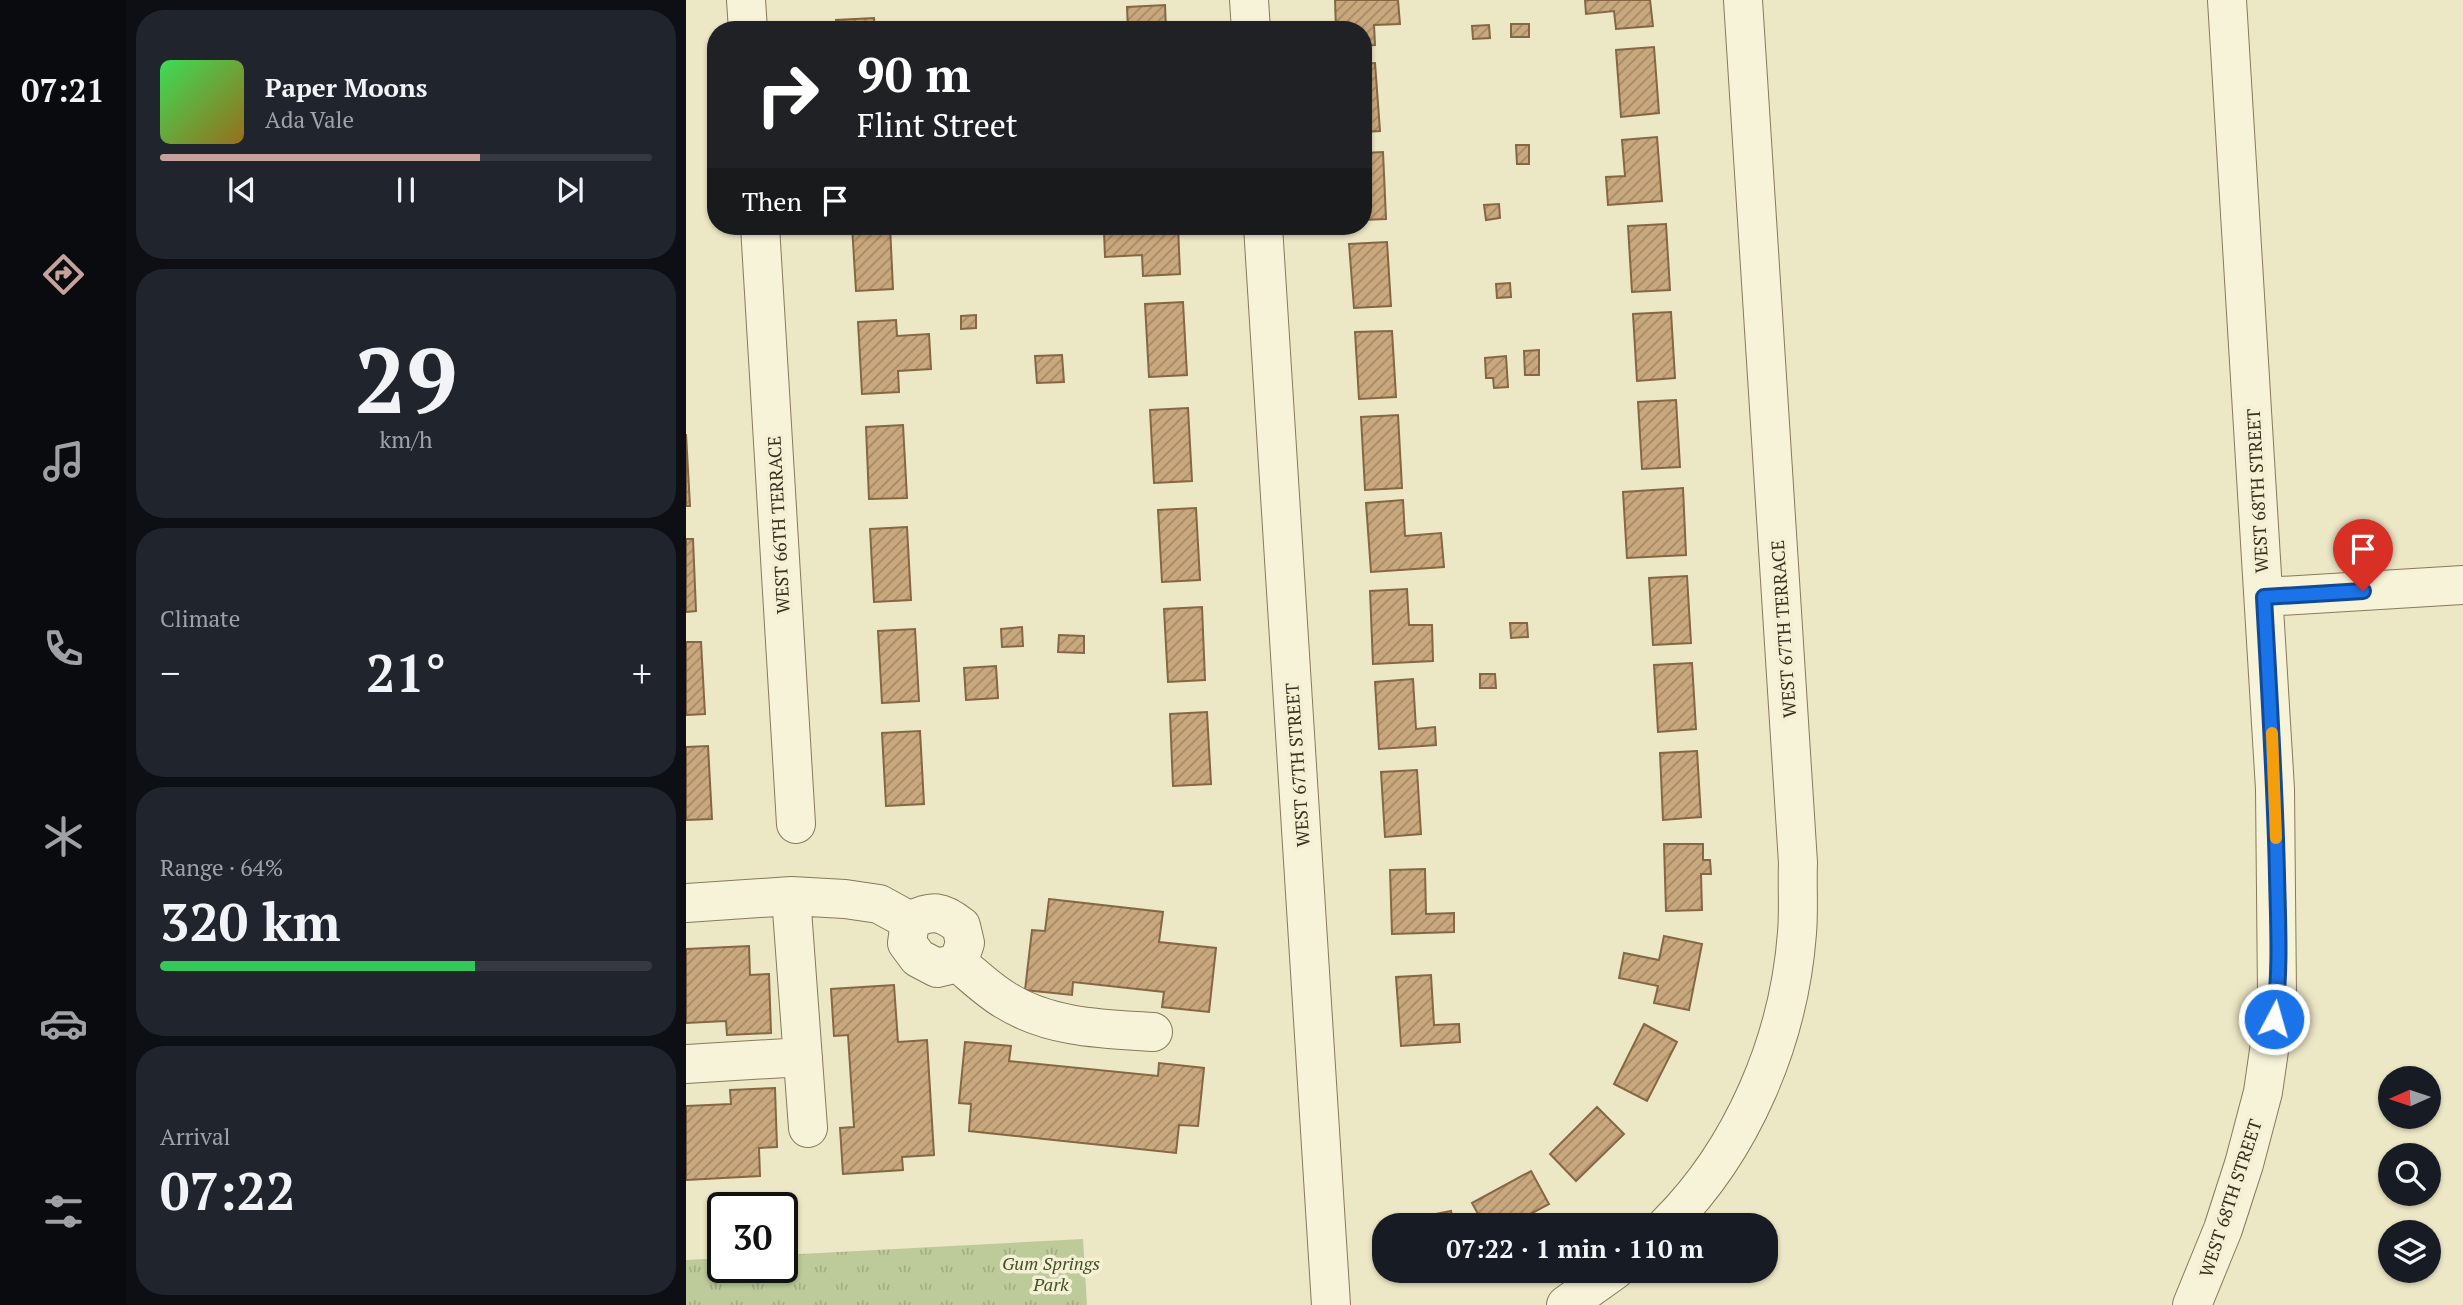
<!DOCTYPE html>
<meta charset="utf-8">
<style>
:root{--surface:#171b24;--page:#20242c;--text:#f1f3f6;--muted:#9ea1a6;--line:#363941;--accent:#c7a19c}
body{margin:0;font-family:"PT Serif",serif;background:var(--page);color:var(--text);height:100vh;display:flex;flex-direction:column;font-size:26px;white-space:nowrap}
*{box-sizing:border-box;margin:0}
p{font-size:23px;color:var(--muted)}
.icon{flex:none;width:38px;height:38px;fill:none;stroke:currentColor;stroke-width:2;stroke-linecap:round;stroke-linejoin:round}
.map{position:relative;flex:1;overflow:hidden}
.side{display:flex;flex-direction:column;gap:10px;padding:10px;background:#0d0f14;width:560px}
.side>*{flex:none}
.banner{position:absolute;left:21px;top:21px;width:665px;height:214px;border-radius:28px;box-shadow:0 2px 5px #0004;background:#202124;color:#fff;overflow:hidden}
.needle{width:46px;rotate:267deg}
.tools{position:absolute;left:1692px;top:1066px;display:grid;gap:14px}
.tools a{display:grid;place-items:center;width:63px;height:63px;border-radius:50%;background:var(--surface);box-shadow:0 2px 5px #0004;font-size:35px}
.speed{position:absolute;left:21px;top:1192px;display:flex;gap:14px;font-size:35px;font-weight:700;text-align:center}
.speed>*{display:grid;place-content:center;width:91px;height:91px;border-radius:50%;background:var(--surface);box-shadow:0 2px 5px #0004;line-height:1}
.speed .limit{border:4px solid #111;border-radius:10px;background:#fff;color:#111}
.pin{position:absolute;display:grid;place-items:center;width:60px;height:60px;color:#fff;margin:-72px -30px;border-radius:50% 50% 50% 0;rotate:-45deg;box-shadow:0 0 7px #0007}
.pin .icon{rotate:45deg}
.me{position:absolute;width:77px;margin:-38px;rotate:6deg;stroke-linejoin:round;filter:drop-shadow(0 0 5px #0008)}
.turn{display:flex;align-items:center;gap:24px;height:147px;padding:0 35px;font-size:32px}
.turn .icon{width:91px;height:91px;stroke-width:2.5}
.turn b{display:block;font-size:49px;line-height:60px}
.then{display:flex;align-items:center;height:66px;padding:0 35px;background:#0003;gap:14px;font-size:26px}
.big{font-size:52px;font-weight:600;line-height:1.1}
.side .card{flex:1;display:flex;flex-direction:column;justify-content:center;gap:10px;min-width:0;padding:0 24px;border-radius:28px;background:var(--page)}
.side .dial{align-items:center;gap:0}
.dial b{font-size:91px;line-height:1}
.song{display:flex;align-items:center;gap:21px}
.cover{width:84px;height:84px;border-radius:10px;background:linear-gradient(135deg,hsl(130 70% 55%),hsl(40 70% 35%))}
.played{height:7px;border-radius:4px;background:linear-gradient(90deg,var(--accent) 65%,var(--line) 65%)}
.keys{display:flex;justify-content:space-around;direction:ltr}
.heat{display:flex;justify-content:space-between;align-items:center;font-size:38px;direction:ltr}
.charge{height:10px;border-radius:5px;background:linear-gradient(90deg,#34c759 64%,var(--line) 0)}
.trip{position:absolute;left:686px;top:1213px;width:406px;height:70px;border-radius:28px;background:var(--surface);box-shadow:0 2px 5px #0004;font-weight:600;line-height:70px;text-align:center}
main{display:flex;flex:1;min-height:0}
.tabs{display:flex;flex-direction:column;width:126px;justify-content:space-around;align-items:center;background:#090b0e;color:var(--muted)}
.tabs .icon{width:49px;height:49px}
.tabs .active{color:var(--accent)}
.tabs b{font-size:32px;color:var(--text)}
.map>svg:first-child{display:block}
.park{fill:url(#park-tufts)}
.building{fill:url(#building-hatch);stroke:#856743;stroke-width:2}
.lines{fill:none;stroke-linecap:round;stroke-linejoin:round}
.minor-casing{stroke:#87795c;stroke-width:40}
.minor{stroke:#f7f3d8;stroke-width:38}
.route-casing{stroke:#114b97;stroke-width:18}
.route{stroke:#1a73e8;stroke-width:12}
.slow{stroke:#f59e0b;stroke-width:12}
.labels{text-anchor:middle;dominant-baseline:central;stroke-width:7;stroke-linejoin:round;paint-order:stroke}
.street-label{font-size:18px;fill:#372f1f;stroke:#f4f0d4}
.park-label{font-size:18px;font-style:italic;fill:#415327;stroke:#f4f0d4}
</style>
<main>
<nav class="tabs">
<b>07:21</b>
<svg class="icon active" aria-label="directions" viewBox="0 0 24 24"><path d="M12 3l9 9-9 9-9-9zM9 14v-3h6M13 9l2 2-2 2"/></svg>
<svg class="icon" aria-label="music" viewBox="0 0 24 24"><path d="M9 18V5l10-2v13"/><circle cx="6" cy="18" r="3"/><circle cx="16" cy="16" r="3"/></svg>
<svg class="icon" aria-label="phone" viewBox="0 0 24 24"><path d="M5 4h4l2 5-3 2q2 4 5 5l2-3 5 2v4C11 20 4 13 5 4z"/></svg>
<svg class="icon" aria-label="climate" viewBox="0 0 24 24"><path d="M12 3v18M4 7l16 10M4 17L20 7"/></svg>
<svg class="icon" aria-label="car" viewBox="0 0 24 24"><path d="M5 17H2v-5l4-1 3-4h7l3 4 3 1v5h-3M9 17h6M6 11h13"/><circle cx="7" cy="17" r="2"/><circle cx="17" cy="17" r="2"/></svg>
<svg class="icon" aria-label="filters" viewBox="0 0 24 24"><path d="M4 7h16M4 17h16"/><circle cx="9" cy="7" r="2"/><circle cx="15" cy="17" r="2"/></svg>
</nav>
<section class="side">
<div class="card">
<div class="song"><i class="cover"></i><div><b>Paper Moons</b><p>Ada Vale</p></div></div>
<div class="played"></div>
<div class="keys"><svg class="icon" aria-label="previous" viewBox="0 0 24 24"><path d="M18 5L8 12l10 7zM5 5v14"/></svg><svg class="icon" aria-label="pause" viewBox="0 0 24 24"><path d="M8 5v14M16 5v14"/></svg><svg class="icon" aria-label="next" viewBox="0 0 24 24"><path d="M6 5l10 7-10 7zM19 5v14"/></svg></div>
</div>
<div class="card dial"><b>29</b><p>km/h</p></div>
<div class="card"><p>Climate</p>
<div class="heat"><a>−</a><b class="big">21°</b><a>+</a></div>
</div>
<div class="card"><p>Range · 64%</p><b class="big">320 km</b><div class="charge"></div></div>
<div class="card"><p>Arrival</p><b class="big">07:22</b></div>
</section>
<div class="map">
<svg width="1777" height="1305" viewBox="0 0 1777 1305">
<defs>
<pattern id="park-tufts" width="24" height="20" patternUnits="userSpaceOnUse" patternTransform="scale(1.75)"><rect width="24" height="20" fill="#bdca99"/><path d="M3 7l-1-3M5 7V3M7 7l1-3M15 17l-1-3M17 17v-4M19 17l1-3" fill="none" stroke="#a3ae83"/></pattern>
<pattern id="building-hatch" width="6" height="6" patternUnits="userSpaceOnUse" patternTransform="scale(1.75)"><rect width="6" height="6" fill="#c9a87d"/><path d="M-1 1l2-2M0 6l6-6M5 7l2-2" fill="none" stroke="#a48966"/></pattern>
</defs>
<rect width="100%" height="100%" fill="#ece7c5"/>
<path class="park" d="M397,1239L401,1305H0V1260L37,1258V1267H96V1255Z"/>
<path class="building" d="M649,0H712L714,24L688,25L689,45L677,46V30H650Z
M899,0H964L967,26L930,29L928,11L900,14Z
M479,5L480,30H442L441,7Z
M188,18L189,30H151L150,20Z
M825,24H843V37H825Z
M803,25L804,38L787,39L786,26Z
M968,47L973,113L935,117L930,50Z
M689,63L694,131L677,132V64Z
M971,137L976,201L922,205L920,177L939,176L936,140Z
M830,145H843V164H831Z
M697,152L700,219L677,220V153Z
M813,204L814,218L800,220L798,205Z
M980,224L984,290L946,292L942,226Z
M166,226H204L207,289L170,291Z
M453,226H492L494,274L457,276L456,255L419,257L418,231L453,229Z
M701,242L705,306L668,308L663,244Z
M824,283L825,297L811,298L810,284Z
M497,302L501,375L463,377L459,304Z
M985,312L989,378L951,381L947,314Z
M290,315V328L275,329V316Z
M210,320L211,336L243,334L245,369L212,371L213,392L176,394L172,322Z
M706,331L710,397L673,399L669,332Z
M853,350V375H839L838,351Z
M376,355L378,382L351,383L349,356Z
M820,356L822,387L808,388L807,378H800L799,358Z
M990,400L994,467L956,469L952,402Z
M502,408L506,481L468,483L464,410Z
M712,415L716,488L679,490L675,417Z
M217,425L221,498L183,499L180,427Z
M0,434L4,506H0Z
M997,488L1000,555L941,558L937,492Z
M717,500L719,536L755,533L758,567L685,572L680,503Z
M510,508L514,580L476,582L472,510Z
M221,527L225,600L188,602L184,529Z
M0,539H7L10,611L0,612Z
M1001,576L1005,643L967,645L963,578Z
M721,589L723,625H746L747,661L687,664L684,591Z
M516,607L519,680L482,682L478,609Z
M824,623H841L842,637L825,638Z
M336,627L337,646L316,647L315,629Z
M229,629L233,701L196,703L192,631Z
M373,635L398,636V653L372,652Z
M0,642H15L19,714L0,715Z
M1006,663L1010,729L972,732L968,665Z
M310,666L312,698L280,700L278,668Z
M794,674H809L810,688H794Z
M727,679L730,729L749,727L750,745L693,749L689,682Z
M521,712L525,784L487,786L484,714Z
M234,731L238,804L200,806L196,733Z
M22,746L26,819L0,820V747Z
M1011,751L1015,817L977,820L974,753Z
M731,770L735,834L699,837L695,772Z
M978,844H1017V860H1024L1025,874H1015L1016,910L980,911Z
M739,869L740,914L768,913V932L706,934L704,870Z
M363,899L477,912L473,942L530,948L523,1012L476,1007L478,992L387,982L386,995L339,990L346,930L359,931Z
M978,936L1016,944L1003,1010L968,1003L972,986L933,978L938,953L973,960Z
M63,946L64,975L83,974L85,1033L41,1035L40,1021L0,1023V949Z
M745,975L748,1025L773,1024L774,1042L715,1046L710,977Z
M208,985L212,1042L241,1040L248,1155L216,1157L217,1170L157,1174L154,1128L168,1127L162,1035L148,1036L145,989Z
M958,1024L991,1042L961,1101L928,1084Z
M279,1042L325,1046L323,1061L472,1076L473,1063L518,1068L512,1126L493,1125L490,1153L283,1131L285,1104L273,1103Z
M89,1088L91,1147L73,1148L74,1176L0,1180V1106L45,1104L44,1090Z
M911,1107L938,1134L890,1181L864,1154Z
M845,1171L863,1204L824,1225H798L786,1203Z
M765,1211L768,1225H700V1224Z"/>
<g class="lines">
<g class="minor-casing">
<path id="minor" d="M60,0L62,30
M563,0L565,30
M74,226L110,824
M577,226L645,1305
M1578,597L1777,585
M105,896L122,1128
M0,903L105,896L159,899L193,904L224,921L221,943L232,958L251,968L272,963C287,975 302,990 319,1000C363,1028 418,1029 467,1032
M224,921C246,909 256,911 275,926L279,943L272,963
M0,1064L117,1057
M981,1225C1057,1149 1103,1040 1111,933C1113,910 1111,886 1112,863L1057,0
M880,1305L929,1270
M1506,1305L1537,1229L1558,1164L1577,1092L1591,995L1589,789L1541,0"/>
</g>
<use href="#minor" class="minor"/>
</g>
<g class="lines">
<g class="route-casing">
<path id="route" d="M1588,1019C1595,972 1592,923 1591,875C1589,782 1583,690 1578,597L1677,591"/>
</g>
<use href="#route" class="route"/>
<path class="slow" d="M1586,733L1590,838"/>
</g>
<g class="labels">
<g class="street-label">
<text transform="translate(1571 491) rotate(-93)">WEST 68TH STREET</text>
<text transform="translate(92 525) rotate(-93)">WEST 66TH TERRACE</text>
<text transform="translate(1097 629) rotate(-94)">WEST 67TH TERRACE</text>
<text transform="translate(611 765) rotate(-94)">WEST 67TH STREET</text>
<text transform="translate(1544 1198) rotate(-72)">WEST 68TH STREET</text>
</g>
<g class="park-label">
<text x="365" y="1263">Gum Springs<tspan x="365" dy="21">Park</tspan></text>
</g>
</g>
</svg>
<div class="tools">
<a><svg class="needle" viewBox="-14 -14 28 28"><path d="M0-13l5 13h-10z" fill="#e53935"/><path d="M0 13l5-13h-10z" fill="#9ea1a6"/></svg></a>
<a><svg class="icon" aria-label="search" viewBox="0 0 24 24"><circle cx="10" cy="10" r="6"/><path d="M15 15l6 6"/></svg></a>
<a><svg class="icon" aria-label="layers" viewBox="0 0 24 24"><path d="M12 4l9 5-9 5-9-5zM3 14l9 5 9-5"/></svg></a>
</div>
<div class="speed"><div class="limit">30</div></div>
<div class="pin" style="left:1677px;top:591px;background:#d93025"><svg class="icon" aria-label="arrive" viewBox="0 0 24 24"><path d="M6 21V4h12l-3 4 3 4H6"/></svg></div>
<svg class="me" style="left:1588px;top:1019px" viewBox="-20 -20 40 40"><circle r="17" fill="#1a73e8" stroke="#fff" stroke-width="3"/><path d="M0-11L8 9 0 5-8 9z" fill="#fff"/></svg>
<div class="trip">07:22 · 1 min · 110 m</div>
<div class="banner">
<div class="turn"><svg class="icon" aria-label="right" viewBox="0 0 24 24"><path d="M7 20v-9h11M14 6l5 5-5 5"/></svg><div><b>90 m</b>Flint Street</div></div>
<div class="then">Then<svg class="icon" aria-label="arrive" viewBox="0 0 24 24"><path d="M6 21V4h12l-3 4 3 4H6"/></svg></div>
</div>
</div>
</main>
